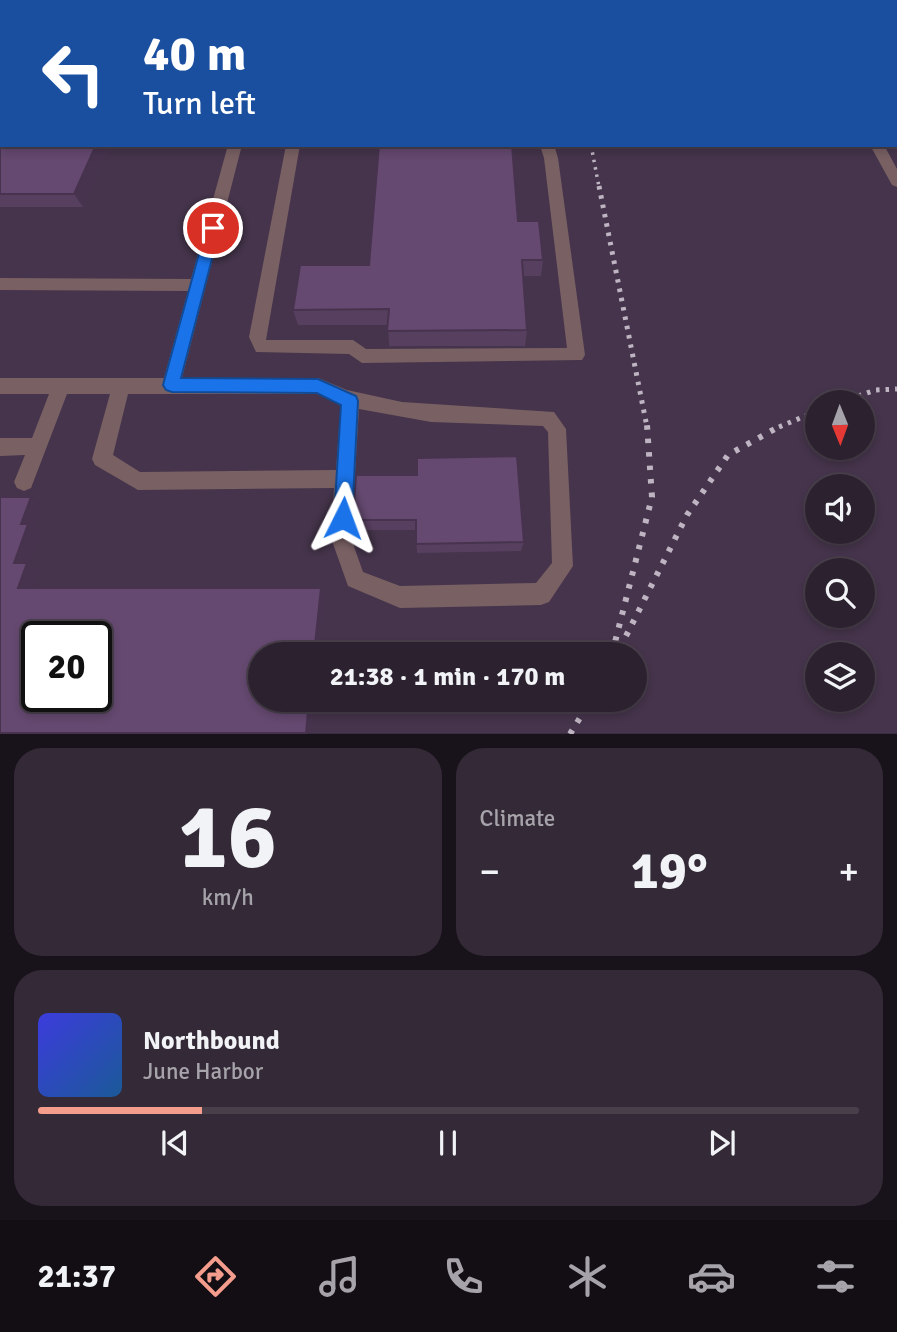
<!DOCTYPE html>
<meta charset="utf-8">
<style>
:root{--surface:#2c222f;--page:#342a37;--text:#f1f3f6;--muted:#a6a4aa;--line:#483f4b;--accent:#f49d8c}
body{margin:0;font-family:Signika,sans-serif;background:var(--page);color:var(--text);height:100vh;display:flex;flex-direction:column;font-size:26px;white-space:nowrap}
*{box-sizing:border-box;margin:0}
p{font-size:23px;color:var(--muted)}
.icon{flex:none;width:38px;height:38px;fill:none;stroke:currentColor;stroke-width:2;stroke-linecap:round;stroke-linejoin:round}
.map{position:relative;height:734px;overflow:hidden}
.sheet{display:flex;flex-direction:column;gap:14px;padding:14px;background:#18131a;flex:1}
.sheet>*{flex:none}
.banner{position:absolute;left:0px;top:0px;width:898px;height:147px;box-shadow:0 4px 10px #0003,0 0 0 2px var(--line);background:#1a4fa0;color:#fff;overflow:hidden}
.needle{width:46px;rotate:179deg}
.controls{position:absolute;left:805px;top:390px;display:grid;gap:14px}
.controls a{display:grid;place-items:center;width:70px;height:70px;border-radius:50%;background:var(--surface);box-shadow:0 4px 10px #0003,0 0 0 2px var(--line);font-size:35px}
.speed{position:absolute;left:21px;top:621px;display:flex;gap:14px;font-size:35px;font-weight:700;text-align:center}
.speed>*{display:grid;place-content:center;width:91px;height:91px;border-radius:50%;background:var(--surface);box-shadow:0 4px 10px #0003,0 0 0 2px var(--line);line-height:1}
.speed .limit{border:4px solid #111;border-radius:10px;background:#fff;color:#111}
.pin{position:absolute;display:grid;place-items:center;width:60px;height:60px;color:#fff;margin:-30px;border:4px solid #fff;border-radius:50%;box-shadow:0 2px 7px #0007}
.me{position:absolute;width:77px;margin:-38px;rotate:3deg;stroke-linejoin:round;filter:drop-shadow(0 0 5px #0008)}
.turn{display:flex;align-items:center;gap:24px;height:147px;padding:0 28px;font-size:32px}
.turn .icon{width:91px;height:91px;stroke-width:2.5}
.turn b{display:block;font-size:49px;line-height:60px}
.big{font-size:52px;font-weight:800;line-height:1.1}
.sheet .card{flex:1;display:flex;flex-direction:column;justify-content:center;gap:10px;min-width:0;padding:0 24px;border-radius:28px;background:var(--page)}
.sheet .dial{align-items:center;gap:0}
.dial b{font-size:91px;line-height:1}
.song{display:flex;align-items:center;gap:21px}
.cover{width:84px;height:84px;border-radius:10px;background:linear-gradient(135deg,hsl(240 70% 55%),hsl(210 70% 35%))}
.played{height:7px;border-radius:4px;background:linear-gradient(90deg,var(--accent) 20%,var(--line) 20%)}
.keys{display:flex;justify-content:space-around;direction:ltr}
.heat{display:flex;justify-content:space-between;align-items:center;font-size:38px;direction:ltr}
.sheet .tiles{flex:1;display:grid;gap:14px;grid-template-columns:1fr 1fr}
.card:last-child{grid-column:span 2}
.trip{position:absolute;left:248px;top:642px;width:399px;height:70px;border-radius:35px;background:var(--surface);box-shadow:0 4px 10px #0003,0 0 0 2px var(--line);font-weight:800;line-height:70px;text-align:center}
.tab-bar{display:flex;height:112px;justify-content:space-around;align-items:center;background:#120e13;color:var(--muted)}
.tab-bar .icon{width:49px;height:49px}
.tab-bar .current{color:var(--accent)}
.tab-bar b{font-size:32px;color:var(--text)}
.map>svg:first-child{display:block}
.built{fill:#45344b;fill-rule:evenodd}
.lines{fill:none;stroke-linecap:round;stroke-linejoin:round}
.minor{fill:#796063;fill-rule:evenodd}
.rail-far2{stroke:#beb4c2;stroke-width:3.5;stroke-dasharray:2.5 5;stroke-linecap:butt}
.rail-far1{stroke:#beb4c2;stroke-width:5;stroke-dasharray:3.5 6;stroke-linecap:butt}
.rail{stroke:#beb4c2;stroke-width:6;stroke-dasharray:4.5 9;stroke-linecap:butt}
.wall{fill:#573f60}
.shaded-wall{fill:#47334e}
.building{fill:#654970;stroke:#47334e;stroke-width:2;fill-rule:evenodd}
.route{fill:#1a73e8;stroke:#114b97;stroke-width:2}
</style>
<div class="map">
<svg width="897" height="734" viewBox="0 0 897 734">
<rect width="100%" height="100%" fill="#3a2d3f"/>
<path class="built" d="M0,0H897V733H0ZM2,2H896V145H2ZM817,402H863V448H817ZM817,486H863V532H817ZM817,570H863V616H817ZM37,637H96V696H37ZM261,654H635V700H261ZM817,654H863V700H817Z"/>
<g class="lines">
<path class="minor" d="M267,0H279V2H267Z
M437,0H449V2H437Z
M462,0H485L486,2H464Z
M791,0H803L804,2H792Z
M228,145H242L182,378H318L347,390L402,402L554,412L566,429L573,566L549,602L541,605L400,608L348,586L331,538L334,488L138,490L95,465L92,459L110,394H67L31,488L24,491L17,488L14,482L25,455L0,456V438H32L49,394H0V378H164L188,291L0,290V278L191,279ZM128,394H317L341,403L336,470L140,472L113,455ZM359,409L431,422L543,426L548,432L552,563L536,583L400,586L363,572L351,538Z
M286,145H300L266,340H353L366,349L567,348L544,158L540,145H554L558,158L585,355L582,360L362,363L349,354L256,352L249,337Z
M870,145H884L897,169V187L892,185Z"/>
<path class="rail-far2" d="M0,13L2,11
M591,145L599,187"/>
<path class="rail-far1" d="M599,186L647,427
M840,402L876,390L897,389
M779,427L817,411"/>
<path class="rail" d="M620,648L687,515L728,455L782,425
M612,654L652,497L647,425
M570,734L591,700"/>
</g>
<path class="wall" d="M830,0H897V140L896,139V2H829Z
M0,15L109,145L83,207H0Z
M518,221L543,260L541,276H523L527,330L525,346H389L388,325H298L293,310L369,265Z
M356,475L524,542L521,551L417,553L416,530H356L353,520Z"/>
<path class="shaded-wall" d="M178,0H188L187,2H177Z
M96,145H109L83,207L74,194Z
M31,497L43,506L35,528L41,532L30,565L40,570L32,594L18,588L14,563L21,524Z
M321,588L325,595L319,654H314Z
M309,700H314L311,733H306Z"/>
<path class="building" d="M10,0H178L177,2H9Z
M833,0H897V103L896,102V2H834Z
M2,12V145H96L74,194H0V15Z
M379,145H512L518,221H539L543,260H522L527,330L387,331L389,309L293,310L300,265H369Z
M517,456L524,542L416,544V520H353L356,475H417V458Z
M0,497H31L21,524H28L14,563H27L18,588H321L314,654H261V700H309L306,733H0ZM37,637H96V696H37Z"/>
<path class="route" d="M213,223L220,228L181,378L318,379L356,396L358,401L352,518L349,525L343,527L336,525L334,518L341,405L317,393L172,392L166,390L163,385L206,228Z"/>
</svg>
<div class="controls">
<a><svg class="needle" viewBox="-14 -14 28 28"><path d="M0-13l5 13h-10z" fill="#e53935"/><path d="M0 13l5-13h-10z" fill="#a6a4aa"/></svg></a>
<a><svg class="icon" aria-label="sound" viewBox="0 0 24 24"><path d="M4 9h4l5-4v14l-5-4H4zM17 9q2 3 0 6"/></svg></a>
<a><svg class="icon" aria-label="search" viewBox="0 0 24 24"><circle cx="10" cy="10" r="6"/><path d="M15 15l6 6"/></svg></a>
<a><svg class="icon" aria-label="layers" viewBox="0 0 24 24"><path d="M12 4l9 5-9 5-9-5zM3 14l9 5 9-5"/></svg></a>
</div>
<div class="speed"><div class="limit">20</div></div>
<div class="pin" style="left:213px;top:228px;background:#d93025"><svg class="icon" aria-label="arrive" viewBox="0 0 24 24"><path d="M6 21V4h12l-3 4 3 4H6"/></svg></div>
<svg class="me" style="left:343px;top:518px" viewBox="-20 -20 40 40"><path d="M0-17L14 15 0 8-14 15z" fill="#1a73e8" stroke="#fff" stroke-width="4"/></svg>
<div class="trip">21:38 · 1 min · 170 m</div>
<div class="banner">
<div class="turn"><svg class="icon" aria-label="left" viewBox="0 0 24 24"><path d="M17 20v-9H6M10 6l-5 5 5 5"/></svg><div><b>40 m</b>Turn left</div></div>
</div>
</div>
<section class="sheet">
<div class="tiles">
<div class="card dial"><b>16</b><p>km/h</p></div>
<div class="card"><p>Climate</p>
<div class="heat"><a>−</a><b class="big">19°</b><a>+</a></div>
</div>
<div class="card">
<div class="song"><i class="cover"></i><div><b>Northbound</b><p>June Harbor</p></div></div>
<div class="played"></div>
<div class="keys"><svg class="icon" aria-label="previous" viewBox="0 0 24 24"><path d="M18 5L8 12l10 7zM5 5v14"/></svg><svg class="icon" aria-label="pause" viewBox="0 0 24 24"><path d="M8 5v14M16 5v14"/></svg><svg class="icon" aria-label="next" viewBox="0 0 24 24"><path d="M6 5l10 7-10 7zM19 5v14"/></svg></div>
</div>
</div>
</section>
<nav class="tab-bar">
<b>21:37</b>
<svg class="icon current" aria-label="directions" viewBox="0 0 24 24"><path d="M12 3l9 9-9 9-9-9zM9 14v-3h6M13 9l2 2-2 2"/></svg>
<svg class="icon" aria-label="music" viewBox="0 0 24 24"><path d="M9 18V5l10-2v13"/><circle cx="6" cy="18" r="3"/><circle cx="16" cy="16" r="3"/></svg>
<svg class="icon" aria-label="phone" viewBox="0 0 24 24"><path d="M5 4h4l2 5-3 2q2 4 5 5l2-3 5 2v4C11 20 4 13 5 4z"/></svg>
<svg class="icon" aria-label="climate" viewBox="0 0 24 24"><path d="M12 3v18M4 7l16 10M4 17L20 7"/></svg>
<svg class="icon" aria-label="car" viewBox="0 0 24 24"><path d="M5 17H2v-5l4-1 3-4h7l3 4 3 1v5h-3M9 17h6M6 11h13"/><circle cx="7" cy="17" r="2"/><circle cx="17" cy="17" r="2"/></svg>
<svg class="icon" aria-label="filters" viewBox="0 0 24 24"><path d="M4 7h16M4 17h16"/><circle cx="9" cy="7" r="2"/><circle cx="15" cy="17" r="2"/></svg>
</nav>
